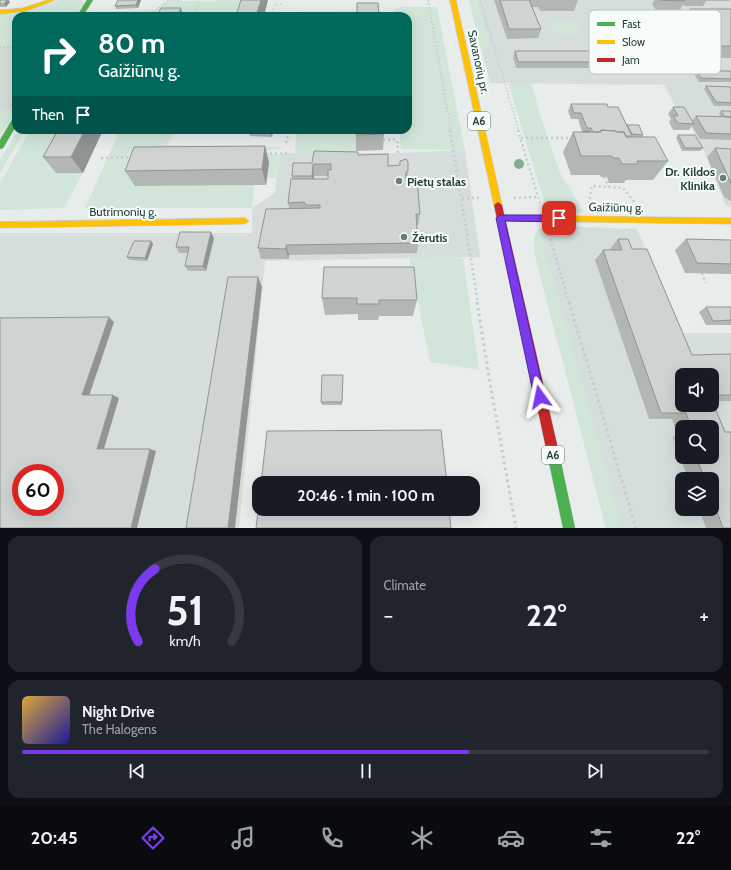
<!DOCTYPE html>
<meta charset="utf-8">
<style>
:root{--surface:#171b24;--page:#20242c;--text:#f1f3f6;--muted:#9ea1a6;--line:#363941;--accent:#7c3aed}
body{margin:0;font-family:Cabin,sans-serif;background:var(--page);color:var(--text);height:100vh;display:flex;flex-direction:column;font-size:15px;white-space:nowrap}
*{box-sizing:border-box;margin:0}
p{font-size:13px;color:var(--muted)}
.icon{flex:none;width:22px;height:22px;fill:none;stroke:currentColor;stroke-width:2;stroke-linecap:round;stroke-linejoin:round}
.map{position:relative;height:528px;overflow:hidden}
.sheet{display:flex;flex-direction:column;gap:8px;padding:8px;background:#0d0f14;flex:1}
.sheet>*{flex:none}
.hud{position:absolute;left:12px;top:12px;width:400px;height:122px;border-radius:12px;box-shadow:0 4px 16px #0002;background:#00695c;color:#fff;overflow:hidden}
.tools{position:absolute;left:675px;top:368px;display:grid;gap:8px}
.tools a{display:grid;place-items:center;width:44px;height:44px;border-radius:8px;background:var(--surface);box-shadow:0 4px 16px #0002;font-size:20px}
.speed{position:absolute;left:12px;top:464px;display:flex;gap:8px;font-size:20px;font-weight:700;text-align:center}
.speed>*{display:grid;place-content:center;width:52px;height:52px;border-radius:50%;background:var(--surface);box-shadow:0 4px 16px #0002;line-height:1}
.speed .limit{border:6px solid #d22;background:#fff;color:#111}
.pin{position:absolute;display:grid;place-items:center;width:34px;height:34px;color:#fff;margin:-17px;border-radius:8px;box-shadow:0 2px 6px #0006}
.me{position:absolute;width:44px;margin:-22px;rotate:348deg;stroke-linejoin:round;filter:drop-shadow(0 0 3px #0008)}
.turn{display:flex;align-items:center;gap:14px;height:84px;padding:0 20px;font-size:18px}
.turn .icon{width:52px;height:52px;stroke-width:2.5}
.turn b{display:block;font-size:28px;line-height:34px}
.then{display:flex;align-items:center;height:38px;padding:0 20px;background:#0003;gap:8px;font-size:15px}
.big{font-size:30px;font-weight:800;line-height:1.1}
.sheet .tile{flex:1;display:flex;flex-direction:column;justify-content:center;gap:6px;min-width:0;padding:0 14px;border-radius:12px;background:var(--page)}
.sheet .dial{align-items:center;gap:0}
.dial svg{height:104px;overflow:visible;fill:none;stroke:var(--line);stroke-width:7;stroke-linecap:round;text-anchor:middle}
.dial text{fill:var(--text);stroke:none}
.song{display:flex;align-items:center;gap:12px}
.cover{width:48px;height:48px;border-radius:6px;background:linear-gradient(135deg,hsl(40 70% 55%),hsl(240 70% 35%))}
.played{height:4px;border-radius:2px;background:linear-gradient(90deg,var(--accent) 65%,var(--line) 65%)}
.keys{display:flex;justify-content:space-around;direction:ltr}
.heat{display:flex;justify-content:space-between;align-items:center;font-size:22px;direction:ltr}
.sheet .tiles{flex:1;display:grid;gap:8px;grid-template-columns:1fr 1fr}
.tile:last-child{grid-column:span 2}
.trip{position:absolute;left:252px;top:476px;width:228px;height:40px;border-radius:12px;background:var(--surface);box-shadow:0 4px 16px #0002;font-weight:800;line-height:40px;text-align:center}
.tab-bar{display:flex;height:64px;justify-content:space-around;align-items:center;background:#090b0e;color:var(--muted)}
.tab-bar .icon{width:28px;height:28px}
.tab-bar .current{color:var(--accent)}
.tab-bar b{font-size:18px;color:var(--text)}
.map>svg:first-child{display:block}
.built{fill:#d6dedb;fill-rule:evenodd}
.green{fill:#d1e6d8}
.lines{fill:none;stroke-linecap:round;stroke-linejoin:round}
.fast-casing{stroke:#c3cbc8;stroke-width:1}
.slow-casing{stroke:#c3cbc8;stroke-width:1}
.jam-casing{stroke:#c3cbc8;stroke-width:1}
.path-far2{stroke:#c3ccca;stroke-width:1.5;stroke-dasharray:1.5 2;stroke-linecap:butt}
.path-far1{stroke:#c3ccca;stroke-width:2.5;stroke-dasharray:2 3;stroke-linecap:butt}
.path{stroke:#c3ccca;stroke-width:3;stroke-dasharray:2.5 3.5;stroke-linecap:butt}
.fast{fill:#4caf50;fill-rule:evenodd}
.slow{fill:#ffc107;fill-rule:evenodd}
.jam{fill:#c62828;fill-rule:evenodd}
.tree{fill:#81ae93}
.wall{fill:#b2b6b5;fill-rule:evenodd}
.shaded-wall{fill:#919493}
.building{fill:#cfd4d2;stroke:#919493;fill-rule:evenodd}
.route{fill:#7c3aed;stroke:#51269a}
.poi-dot{fill:#697e78;stroke:#f7fbf9;stroke-width:1.5}
.labels{text-anchor:middle;dominant-baseline:central;stroke-width:4;stroke-linejoin:round;paint-order:stroke}
.shield{fill:#f7fbf9;stroke:#637a73;stroke-width:1}
.shield-label{font-size:11px;font-weight:bold;fill:#24423a}
.street-label{font-size:12px;fill:#24423a;stroke:#f7fbf9}
.poi-label{font-size:12px;font-weight:bold;fill:#24423a;stroke:#f7fbf9;text-anchor:start}
.key{fill:#f7fbf9;stroke:#b8c4c0;stroke-width:1}
.key-label{font-size:11px;fill:#24423a}
</style>
<div class="map">
<svg width="731" height="528" viewBox="0 0 731 528">
<rect width="100%" height="100%" fill="#e8edeb"/>
<path class="built" d="M469,0H731V207L726,206L705,153L683,113H679L664,85L490,83Z
M0,14L16,16V91L11,98H16V110L0,135Z
M465,150L480,257L265,261L239,528H0V233H252V208L275,193L280,154L279,153H398ZM21,473H55V507H21Z
M558,226L637,229L682,333H731V528H606L535,255L534,237L539,229ZM682,375H712V405H682ZM682,427H712V457H682ZM682,479H712V509H682Z"/>
<path class="green" d="M61,0H82L84,3L75,16H16V47H0V14Z
M249,0L245,16H95L97,12L155,10L168,1Z
M469,0H477L491,48L481,49Z
M403,7H437L465,150L401,149L399,130H408V16H393V9Z
M381,11V16H294L295,12Z
M565,20L574,23L579,28V31C571,38 558,36 551,28L552,23Z
M508,83H531L545,130L561,175L579,203L583,213L547,211Z
M9,108L16,110L0,135V112Z
M18,130H25L0,173V160Z
M30,130H78L83,173L64,208L0,210V183Z
M120,130H176L166,145L281,147L282,148L263,151L280,155L277,178H267L269,162L135,186L254,185L252,208H85Z
M297,130H357V153H295Z
M539,229L622,528H606L535,255L534,237Z
M409,258H463L479,370L430,362Z"/>
<g class="lines">
<g class="fast-casing">
<path id="fast" d="M87,0H93L83,16H77Z
M13,118H16V126L3,148L0,149V140Z
M553,447L557,449L559,453L575,528H563L547,453L549,449Z"/>
</g>
<g class="slow-casing">
<path id="slow" d="M47,0H55L26,11L0,14V10L23,8Z
M450,0H456L502,205L498,208L494,205Z
M500,215L731,218V224L500,221L496,218Z
M245,218L249,221L245,224L0,228V222Z"/>
</g>
<g class="jam-casing">
<path id="jam" d="M498,202L502,205L559,453L557,457L553,459L549,457L547,453L494,205Z"/>
</g>
<path class="path-far2" d="M428,0L451,131
M480,0L519,131
M147,16L168,1L182,0
M193,16L200,0
M271,16L275,4H283
M0,47H16
M9,108L16,97"/>
<path class="path-far1" d="M450,130L478,303
M518,130L540,203
M521,138H573
M383,140L396,139
M397,141L398,153
M286,143L289,130
M265,154L289,153
M101,158L132,157
M604,177L609,187
M462,198H479
M514,198L538,197
M589,204L592,186L623,188L636,204
M549,234L569,303
M702,273L706,283"/>
<path class="path" d="M477,302L490,383L516,528
M569,302L636,528"/>
<use href="#fast" class="fast"/>
<use href="#slow" class="slow"/>
<use href="#jam" class="jam"/>
</g>
<circle class="tree" cx="519" cy="164" r="5"/>
<path class="wall" d="M0,0H8L10,2L6,7H0Z
M118,0H141L138,8L116,9L115,6Z
M494,0H578L574,11H540L538,7H532L541,29L538,38L507,39Z
M653,0H730L729,1H706L703,6H684L683,4L680,10H656L652,4L654,1Z
M690,9H731V58H710L682,21Z
M515,51L685,62L681,68H516L513,58Z
M696,71H731V82H699L694,74Z
M706,86L731,87V106H714L704,89Z
M571,104L608,107L627,125L643,135L642,137L668,161L653,180H626L624,183H609L607,177H601L600,175H571L563,152L573,132H582L578,119H571L568,111Z
M673,107L692,121L696,116L720,117L719,114L721,111H731V140L700,139L692,126L689,130H673L669,122L671,119L668,114Z
M58,130H103L83,173H56L43,157Z
M248,130H273L272,137L250,136Z
M356,130L384,134L383,150L356,151Z
M678,135L703,148L700,151H682L676,138Z
M715,148L731,149V201L729,200L724,197L707,157Z
M358,155L388,166L400,165V161L408,171L407,181L420,214L418,225H417L418,243L417,253L289,255L288,259H261L258,248L289,208L288,203L292,179V176L312,163ZM314,176H328V179H314Z
M269,162L266,185L135,186L125,171Z
M214,238L206,271H188L185,266L188,253H179L176,247Z
M618,239H628L632,249H647L692,355L731,354V401H712V375H682V405H712V401L725,432H731V528H706L699,509H712V479H688L673,437L678,436L672,419H649L595,260L603,250H609ZM682,427H712V457H682Z
M686,239L731,240V274L685,273L675,250Z
M151,241L153,244L147,261L129,260L127,257Z
M324,267L417,300L413,316H379L378,320H358V314L325,315L322,298Z
M706,307H731V325H706L699,312Z
M343,375V379L342,405H322L321,402Z"/>
<path class="shaded-wall" d="M7,0H8L10,2L6,7L4,4Z
M138,0H141L138,8L136,5Z
M261,0H268L264,16H256Z
M181,8L183,16H177Z
M85,130H103L83,173L71,157Z
M270,130H273L272,137Z
M265,146L269,162L266,185L262,169Z
M313,164L314,176L313,187L312,176Z
M211,232L214,238L206,271L203,266Z
M151,241L153,244L147,261L145,258Z
M286,245L289,255L288,259L286,249Z
M258,277L262,287L235,528H228Z
M109,317L114,322L88,399L82,395Z
M113,395L119,398L103,452L97,449Z
M150,449L156,451L137,528H131Z"/>
<path class="building" d="M0,0H7L4,4H0Z
M118,0H138L136,5L115,6Z
M241,0H261L256,16H236Z
M500,0H529L541,29H509Z
M660,0H685V1L661,0Z
M357,3H378L379,16H357Z
M161,8H181L177,16H157Z
M690,9H731V46H718Z
M515,51H678L685,62H518Z
M696,71H731V79L701,78Z
M706,86L731,87V103L716,102Z
M571,104H607L608,107H618L632,136H626L624,132H617L616,131L601,130L600,132H593L591,128H587L581,113H574Z
M673,107H684L694,124L678,123L673,116H678Z
M721,111H731V117H725Z
M696,116L731,117V134L706,133Z
M627,125H639L643,135L632,134Z
M58,130H85L71,157H43Z
M356,130H384V134L356,135Z
M601,130L616,131L617,132H624L626,137H655L668,161H637L638,164H622L619,158H613L612,156H581L573,132H601Z
M583,131H590V132H583Z
M678,135H695L703,148H685Z
M265,146L262,169L125,171L134,147Z
M715,148L731,149V183Z
M314,151L358,152V155L388,154V166L400,165V161L406,159L408,162V171L406,172V181L417,180L420,214H416L418,243L286,245V249L258,248L266,209L320,208V205H306L304,202L288,203L291,179H328V170H331V164H313L312,176H292L293,163H312Z
M180,232H211L203,266H185L189,247H176Z
M618,239H628L632,249H647L692,355L731,354V395H712V375H682V405H712V401L725,432H731V528H723L712,498V479H705L696,457H712V427H691L686,413H661L603,250H622Z
M686,239L731,240V264L697,263Z
M134,241H151L145,258L127,257Z
M324,267H414L417,300H379V304H357V298H322Z
M228,277H258L228,528H186Z
M706,307H731V320L713,321Z
M109,317L82,395H113L97,449H150L131,528H0V318ZM21,473H55V507H21Z
M322,375H343L342,402H321Z
M441,430L447,483H261L267,431Z
M259,503V509H449L451,528H256Z"/>
<path class="route" d="M500,215H559L563,218L559,222L505,221L545,397L544,401L540,402L536,401L534,397L496,218Z"/>
<g class="poi-dot">
<circle cx="723" cy="178" r="4"/>
<circle cx="399" cy="181" r="4"/>
<circle cx="404" cy="237" r="4"/>
</g>
<g class="labels">
<g class="shield">
<rect x="468" y="112" width="22" height="18" rx="3"/>
<rect x="542" y="446" width="22" height="18" rx="3"/>
</g>
<g class="shield-label">
<text x="479" y="121">A6</text>
<text x="553" y="455">A6</text>
</g>
<g class="street-label">
<text transform="translate(479 62) rotate(78)">Savanorių pr.</text>
<text transform="translate(616 207) rotate(1)">Gaižiūnų g.</text>
<text x="123" y="211">Butrimonių g.</text>
</g>
<g class="poi-label">
<text x="715" y="171" text-anchor="end">Dr. Kildos<tspan x="715" dy="14">Klinika</tspan></text>
<text x="407" y="181">Pietų stalas</text>
<text x="412" y="237">Žėrutis</text>
</g>
</g>
<rect x="589" y="10" width="132" height="64" rx="6" class="key"/>
<rect x="597" y="22" width="18" height="4" fill="#4caf50"/>
<rect x="597" y="40" width="18" height="4" fill="#ffc107"/>
<rect x="597" y="58" width="18" height="4" fill="#c62828"/>
<g class="key-label">
<text x="622" y="28">Fast</text>
<text x="622" y="46">Slow</text>
<text x="622" y="64">Jam</text>
</g>
</svg>
<div class="tools">
<a><svg class="icon" aria-label="sound" viewBox="0 0 24 24"><path d="M4 9h4l5-4v14l-5-4H4zM17 9q2 3 0 6"/></svg></a>
<a><svg class="icon" aria-label="search" viewBox="0 0 24 24"><circle cx="10" cy="10" r="6"/><path d="M15 15l6 6"/></svg></a>
<a><svg class="icon" aria-label="layers" viewBox="0 0 24 24"><path d="M12 4l9 5-9 5-9-5zM3 14l9 5 9-5"/></svg></a>
</div>
<div class="speed"><div class="limit">60</div></div>
<div class="pin" style="left:559px;top:218px;background:#d93025"><svg class="icon" aria-label="arrive" viewBox="0 0 24 24"><path d="M6 21V4h12l-3 4 3 4H6"/></svg></div>
<svg class="me" style="left:540px;top:397px" viewBox="-20 -20 40 40"><path d="M0-17L14 15 0 8-14 15z" fill="#7c3aed" stroke="#fff" stroke-width="4"/></svg>
<div class="trip">20:46 · 1 min · 100 m</div>
<div class="hud">
<div class="turn"><svg class="icon" aria-label="right" viewBox="0 0 24 24"><path d="M7 20v-9h11M14 6l5 5-5 5"/></svg><div><b>80 m</b>Gaižiūnų g.</div></div>
<div class="then">Then<svg class="icon" aria-label="arrive" viewBox="0 0 24 24"><path d="M6 21V4h12l-3 4 3 4H6"/></svg></div>
</div>
</div>
<section class="sheet">
<div class="tiles">
<div class="tile dial"><svg viewBox="0 0 100 80">
<path d="M14 69A42 42 0 1 1 86 69"/>
<path d="M14 69A42 42 0 0 1 27 13" stroke="#7c3aed"/>
<text x="50" y="56" font-size="32" font-weight="700">51</text>
<text x="50" y="72" font-size="11">km/h</text>
</svg></div>
<div class="tile"><p>Climate</p>
<div class="heat"><a>−</a><b class="big">22°</b><a>+</a></div>
</div>
<div class="tile">
<div class="song"><i class="cover"></i><div><b>Night Drive</b><p>The Halogens</p></div></div>
<div class="played"></div>
<div class="keys"><svg class="icon" aria-label="previous" viewBox="0 0 24 24"><path d="M18 5L8 12l10 7zM5 5v14"/></svg><svg class="icon" aria-label="pause" viewBox="0 0 24 24"><path d="M8 5v14M16 5v14"/></svg><svg class="icon" aria-label="next" viewBox="0 0 24 24"><path d="M6 5l10 7-10 7zM19 5v14"/></svg></div>
</div>
</div>
</section>
<nav class="tab-bar">
<b>20:45</b>
<svg class="icon current" aria-label="directions" viewBox="0 0 24 24"><path d="M12 3l9 9-9 9-9-9zM9 14v-3h6M13 9l2 2-2 2"/></svg>
<svg class="icon" aria-label="music" viewBox="0 0 24 24"><path d="M9 18V5l10-2v13"/><circle cx="6" cy="18" r="3"/><circle cx="16" cy="16" r="3"/></svg>
<svg class="icon" aria-label="phone" viewBox="0 0 24 24"><path d="M5 4h4l2 5-3 2q2 4 5 5l2-3 5 2v4C11 20 4 13 5 4z"/></svg>
<svg class="icon" aria-label="climate" viewBox="0 0 24 24"><path d="M12 3v18M4 7l16 10M4 17L20 7"/></svg>
<svg class="icon" aria-label="car" viewBox="0 0 24 24"><path d="M5 17H2v-5l4-1 3-4h7l3 4 3 1v5h-3M9 17h6M6 11h13"/><circle cx="7" cy="17" r="2"/><circle cx="17" cy="17" r="2"/></svg>
<svg class="icon" aria-label="filters" viewBox="0 0 24 24"><path d="M4 7h16M4 17h16"/><circle cx="9" cy="7" r="2"/><circle cx="15" cy="17" r="2"/></svg>
<b>22°</b>
</nav>
